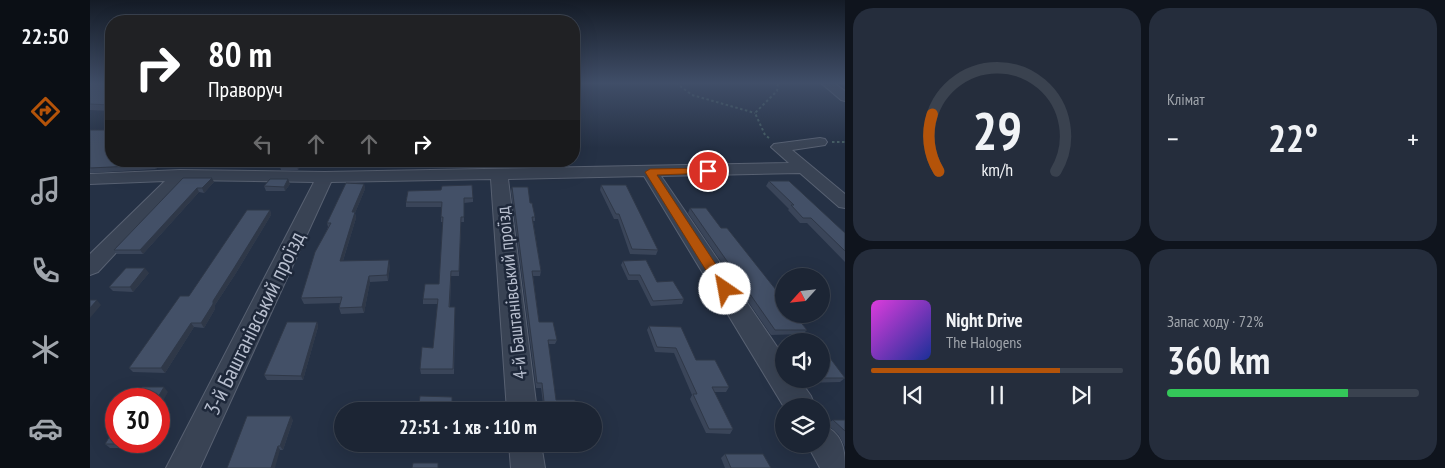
<!DOCTYPE html>
<html lang="uk">
<meta charset="utf-8">
<style>
:root{--surface:#1c2534;--page:#252d3c;--text:#f1f3f6;--muted:#a0a5ac;--line:#3a424f;--accent:#b45309}
body{margin:0;font-family:"PT Sans Narrow",sans-serif;background:var(--page);color:var(--text);height:100vh;display:flex;flex-direction:column;font-size:19px;white-space:nowrap}
*{box-sizing:border-box;margin:0}
p{font-size:16px;color:var(--muted)}
.icon{flex:none;width:28px;height:28px;fill:none;stroke:currentColor;stroke-width:2;stroke-linecap:round;stroke-linejoin:round}
.map{position:relative;flex:1;overflow:hidden}
.sheet{display:flex;flex-direction:column;gap:8px;padding:8px;background:#0f141d;width:600px}
.sheet>*{flex:none}
.hud{position:absolute;left:15px;top:15px;width:475px;height:152px;border-radius:20px;box-shadow:0 5px 20px #0002,0 0 0 1px var(--line);background:#202124;color:#fff;overflow:hidden}
.needle{width:32px;rotate:243deg}
.controls{position:absolute;left:685px;top:268px;display:grid;gap:10px}
.controls a{display:grid;place-items:center;width:55px;height:55px;border-radius:50%;background:var(--surface);box-shadow:0 5px 20px #0002,0 0 0 1px var(--line);font-size:25px}
.speed{position:absolute;left:15px;top:388px;display:flex;gap:10px;font-size:25px;font-weight:700;text-align:center}
.speed>*{display:grid;place-content:center;width:65px;height:65px;border-radius:50%;background:var(--surface);box-shadow:0 5px 20px #0002,0 0 0 1px var(--line);line-height:1}
.speed .limit{border:8px solid #d22;background:#fff;color:#111}
.pin{position:absolute;display:grid;place-items:center;width:42px;height:42px;color:#fff;margin:-21px;border:2px solid #fff;border-radius:50%;box-shadow:0 1px 5px #0007}
.me{position:absolute;width:55px;margin:-28px;rotate:327deg;stroke-linejoin:round;filter:drop-shadow(0 0 4px #0008)}
.turn{display:flex;align-items:center;gap:18px;height:105px;padding:0 20px;font-size:22px}
.turn .icon{width:65px;height:65px;stroke-width:2.5}
.turn b{display:block;font-size:35px;line-height:42px}
.lanes{display:flex;align-items:center;height:48px;padding:0 20px;background:#0003;justify-content:center;gap:25px;direction:ltr}
.lanes .off{opacity:.35}
.big{font-size:38px;font-weight:700;line-height:1.1}
.sheet .tile{flex:1;display:flex;flex-direction:column;justify-content:center;gap:8px;min-width:0;padding:0 18px;border-radius:20px;background:var(--page)}
.sheet .dial{align-items:center;gap:0}
.dial svg{height:130px;overflow:visible;fill:none;stroke:var(--line);stroke-width:7;stroke-linecap:round;text-anchor:middle}
.dial text{fill:var(--text);stroke:none}
.song{display:flex;align-items:center;gap:15px}
.cover{width:60px;height:60px;border-radius:8px;background:linear-gradient(135deg,hsl(300 70% 55%),hsl(230 70% 35%))}
.played{height:5px;border-radius:2px;background:linear-gradient(90deg,var(--accent) 75%,var(--line) 75%)}
.keys{display:flex;justify-content:space-around;direction:ltr}
.heat{display:flex;justify-content:space-between;align-items:center;font-size:28px;direction:ltr}
.charge{height:8px;border-radius:4px;background:linear-gradient(90deg,#34c759 72%,var(--line) 0)}
.sheet .tiles{flex:1;display:grid;gap:8px;grid-template-columns:repeat(2,1fr)}
.trip{position:absolute;left:244px;top:402px;width:268px;height:50px;border-radius:25px;background:var(--surface);box-shadow:0 5px 20px #0002,0 0 0 1px var(--line);font-weight:700;line-height:50px;text-align:center}
main{display:flex;flex:1;min-height:0}
.menu{display:flex;flex-direction:column;width:90px;justify-content:space-around;align-items:center;background:#0b0f15;color:var(--muted)}
.menu .icon{width:35px;height:35px}
.menu .active{color:var(--accent)}
.menu b{font-size:22px;color:var(--text)}
.map>svg:first-child{display:block}
.lines{fill:none;stroke-linecap:round;stroke-linejoin:round}
.minor-casing{stroke:#586172;stroke-width:2}
.path{stroke:#455d62;stroke-width:2;stroke-dasharray:2.5 2.5;stroke-linecap:butt}
.minor{fill:#394354;fill-rule:evenodd}
.wall{fill:#3a4559}
.shaded-wall{fill:#2f3848}
.building{fill:#435067;stroke:#2f3848}
.route{fill:#b45309;stroke:#753606}
.labels{text-anchor:middle;dominant-baseline:central;stroke-width:5;stroke-linejoin:round;paint-order:stroke}
.street-label{font-size:19px;fill:#b7bece;stroke:#1e283a}
.near-street-label{font-size:22px;fill:#b7bece;stroke:#1e283a}
</style>
<main>
<nav class="menu">
<b>22:50</b>
<svg class="icon active" aria-label="directions" viewBox="0 0 24 24"><path d="M12 3l9 9-9 9-9-9zM9 14v-3h6M13 9l2 2-2 2"/></svg>
<svg class="icon" aria-label="music" viewBox="0 0 24 24"><path d="M9 18V5l10-2v13"/><circle cx="6" cy="18" r="3"/><circle cx="16" cy="16" r="3"/></svg>
<svg class="icon" aria-label="phone" viewBox="0 0 24 24"><path d="M5 4h4l2 5-3 2q2 4 5 5l2-3 5 2v4C11 20 4 13 5 4z"/></svg>
<svg class="icon" aria-label="climate" viewBox="0 0 24 24"><path d="M12 3v18M4 7l16 10M4 17L20 7"/></svg>
<svg class="icon" aria-label="car" viewBox="0 0 24 24"><path d="M5 17H2v-5l4-1 3-4h7l3 4 3 1v5h-3M9 17h6M6 11h13"/><circle cx="7" cy="17" r="2"/><circle cx="17" cy="17" r="2"/></svg>
</nav>
<div class="map">
<svg width="755" height="468" viewBox="0 0 755 468">
<rect width="100%" height="100%" fill="#253145"/>
<g class="lines">
<g class="minor-casing">
<path id="minor" d="M731,83H744L755,91V101L751,100Z
M730,138L735,139L737,142L735,145L702,150L755,194V208L749,207L710,173L571,176L694,357V379H709L721,396L725,406L694,407L554,176L418,179L447,411H417L401,179L241,182L110,468H76L224,182L94,180L8,272L0,275V254L75,181L0,184V174L90,170L235,172L699,163L681,147L684,144Z
M731,424C752,433 755,447 755,468H730L717,444H731Z
M419,444H451L455,468H421Z"/>
</g>
<path class="path" d="M586,83L602,95L665,113
M679,138L675,135L665,113L687,91L688,83
M742,142H755"/>
<use href="#minor" class="minor"/>
</g>
<path class="wall" d="M0,83H21V111L0,110Z
M0,130L21,161H75L66,169L0,173Z
M217,161L214,167H210L208,170H191L190,167L104,168L102,164Z
M93,178L124,182L114,193L109,192L53,254H27L24,250Z
M679,181L755,233V262L717,223H710L698,210L699,209L676,186Z
M200,184L195,191H176L174,186Z
M274,184L275,189L265,213L266,218L253,261L300,266L298,281L280,282L274,313L251,314L249,308L250,303L214,304L211,298L238,227L237,223Z
M511,185L568,250L566,255L540,254L528,219H524L510,190Z
M422,187L445,217V221H443L451,271L450,276H443L449,322L467,340L465,344H458L466,400L487,411H454L451,388H446L421,191Z
M318,191L383,198V202L374,203V222H371L369,276H361L360,307L365,312L364,374H331L330,369L343,348L348,304H333V299L349,284L353,222H351V207H316V202Z
M600,208L631,228L717,330L713,334L681,335L598,213Z
M180,210L181,215L146,273L125,305V309L114,328L104,327L75,373L43,372L39,368L99,296Z
M533,261L594,299L592,304L561,306L548,280H538L531,265Z
M59,273L43,292L23,291L19,287Z
M227,322L228,327L213,380H177L174,375Z
M559,326L606,360L639,387L636,392H624L643,429L640,434L616,433L600,399L602,395L584,353L565,352L557,330Z
M731,354L755,378L750,382L714,383L711,379H731Z
M157,416L203,420L193,450H190Z
M743,420H755V447L749,435L737,424Z
M26,441H49L44,448H20L15,444Z
M635,454L681,468H635L631,458Z"/>
<path class="shaded-wall" d="M67,161H75L66,169L63,165Z
M213,161H217L214,167L213,162Z
M209,162L210,167L208,170L207,165Z
M122,178L124,182L114,193L112,188Z
M198,179L200,184L195,191L194,187Z
M274,184L275,189L265,213L266,218L251,267L250,261L262,212Z
M107,188L109,192L53,254L50,250Z
M180,210L181,215L146,273L125,305V309L114,328L111,323L123,301Z
M299,260L300,266L298,281L297,275Z
M55,268L59,273L43,292L40,287Z
M279,276L280,282L274,313L272,307Z
M7,300L11,305L0,318V308Z
M227,322L228,327L213,380L211,376Z
M101,323L104,327L75,373L71,368Z
M74,387L78,392L69,408V399H67Z
M201,416L203,420L193,450L190,446Z
M41,441H49L44,448L40,444Z
M188,446L190,450L185,468H181Z"/>
<path class="building" d="M0,83H21V105L0,104Z
M0,130H21V161H67L63,165L0,168Z
M104,161H213V162H209L207,165H189L191,163L102,164Z
M93,178H122L112,188H107L50,250H24Z
M180,179H198L194,187L174,186Z
M679,181H699L755,233V251L721,218H713L701,205H704Z
M256,183L274,184L262,212H265L250,261L299,260L297,275L279,276L272,307L249,308L252,297L211,298L225,252L241,223H237Z
M382,185L383,198H374V217H371L369,271H361L359,307H365L363,369H330L332,347L343,348L348,299H333L335,284H349L353,217H351L352,202H316L318,191L351,190L352,186Z
M511,185H536L568,250L542,249L529,214H526Z
M422,187H438L440,203H442L445,217H442L451,271H442L449,322H463L467,340H458L466,400H485L487,411H455L452,383H447Z
M600,208H616L631,228H637L694,300V314H704L717,330H685Z
M157,210H180L144,268L123,301V304L111,323H101L71,368H39L90,296H99Z
M556,260L567,282L583,281L594,299L563,301L550,275H539L533,261Z
M36,268H55L40,287H19Z
M0,300H7L0,308Z
M197,322H227L211,376L174,375Z
M559,326L591,327L606,360H625L639,387H622L643,429H619L603,394H607L586,348L567,347Z
M731,354H737L755,378H731Z
M52,387H74L67,399H44Z
M330,396L362,397V411H328Z
M157,416H201L190,446H188L181,468H137Z
M743,420H755V431Z
M26,426V441H41L40,444H15Z
M635,454H673L681,468H641Z
M323,463H348V468H322Z"/>
<linearGradient id="sky" x2="0" y2="1"><stop stop-color="#141b26"/><stop offset="0.56" stop-color="#404e68"/><stop offset="1" stop-color="#404e68" stop-opacity="0"/></linearGradient>
<rect width="755" height="148" fill="url(#sky)"/>
<path class="route" d="M618,168L621,169V173L567,175L640,286L641,289L640,293H630L555,172L560,169Z"/>
<g class="labels">
<g class="street-label">
<text transform="translate(421 293) rotate(-96)">4-й Баштанівський проїзд</text>
</g>
<g class="near-street-label">
<text transform="translate(164 323) rotate(-64)">3-й Баштанівський проїзд</text>
</g>
</g>
</svg>
<div class="controls">
<a><svg class="needle" viewBox="-14 -14 28 28"><path d="M0-13l5 13h-10z" fill="#e53935"/><path d="M0 13l5-13h-10z" fill="#a0a5ac"/></svg></a>
<a><svg class="icon" aria-label="sound" viewBox="0 0 24 24"><path d="M4 9h4l5-4v14l-5-4H4zM17 9q2 3 0 6"/></svg></a>
<a><svg class="icon" aria-label="layers" viewBox="0 0 24 24"><path d="M12 4l9 5-9 5-9-5zM3 14l9 5 9-5"/></svg></a>
</div>
<div class="speed"><div class="limit">30</div></div>
<div class="pin" style="left:618px;top:171px;background:#d93025"><svg class="icon" aria-label="arrive" viewBox="0 0 24 24"><path d="M6 21V4h12l-3 4 3 4H6"/></svg></div>
<svg class="me" style="left:635px;top:289px" viewBox="-20 -20 40 40"><circle r="19" fill="#fff"/><path d="M0-13L10 11 0 6-10 11z" fill="#b45309"/></svg>
<div class="trip">22:51 · 1 хв · 110 m</div>
<div class="hud">
<div class="turn"><svg class="icon" aria-label="right" viewBox="0 0 24 24"><path d="M7 20v-9h11M14 6l5 5-5 5"/></svg><div><b>80 m</b>Праворуч</div></div>
<div class="lanes"><svg class="icon off" aria-label="left" viewBox="0 0 24 24"><path d="M17 20v-9H6M10 6l-5 5 5 5"/></svg><svg class="icon off" aria-label="ahead" viewBox="0 0 24 24"><path d="M12 20V5M6 11l6-6 6 6"/></svg><svg class="icon off" aria-label="ahead" viewBox="0 0 24 24"><path d="M12 20V5M6 11l6-6 6 6"/></svg><svg class="icon" aria-label="right" viewBox="0 0 24 24"><path d="M7 20v-9h11M14 6l5 5-5 5"/></svg></div>
</div>
</div>
<section class="sheet">
<div class="tiles">
<div class="tile dial"><svg viewBox="0 0 100 80">
<path d="M14 69A42 42 0 1 1 86 69"/>
<path d="M14 69A42 42 0 0 1 10 34" stroke="#b45309"/>
<text x="50" y="56" font-size="32" font-weight="700">29</text>
<text x="50" y="72" font-size="11">km/h</text>
</svg></div>
<div class="tile"><p>Клімат</p>
<div class="heat"><a>−</a><b class="big">22°</b><a>+</a></div>
</div>
<div class="tile">
<div class="song"><i class="cover"></i><div><b>Night Drive</b><p>The Halogens</p></div></div>
<div class="played"></div>
<div class="keys"><svg class="icon" aria-label="previous" viewBox="0 0 24 24"><path d="M18 5L8 12l10 7zM5 5v14"/></svg><svg class="icon" aria-label="pause" viewBox="0 0 24 24"><path d="M8 5v14M16 5v14"/></svg><svg class="icon" aria-label="next" viewBox="0 0 24 24"><path d="M6 5l10 7-10 7zM19 5v14"/></svg></div>
</div>
<div class="tile"><p>Запас ходу · 72%</p><b class="big">360 km</b><div class="charge"></div></div>
</div>
</section>
</main>
